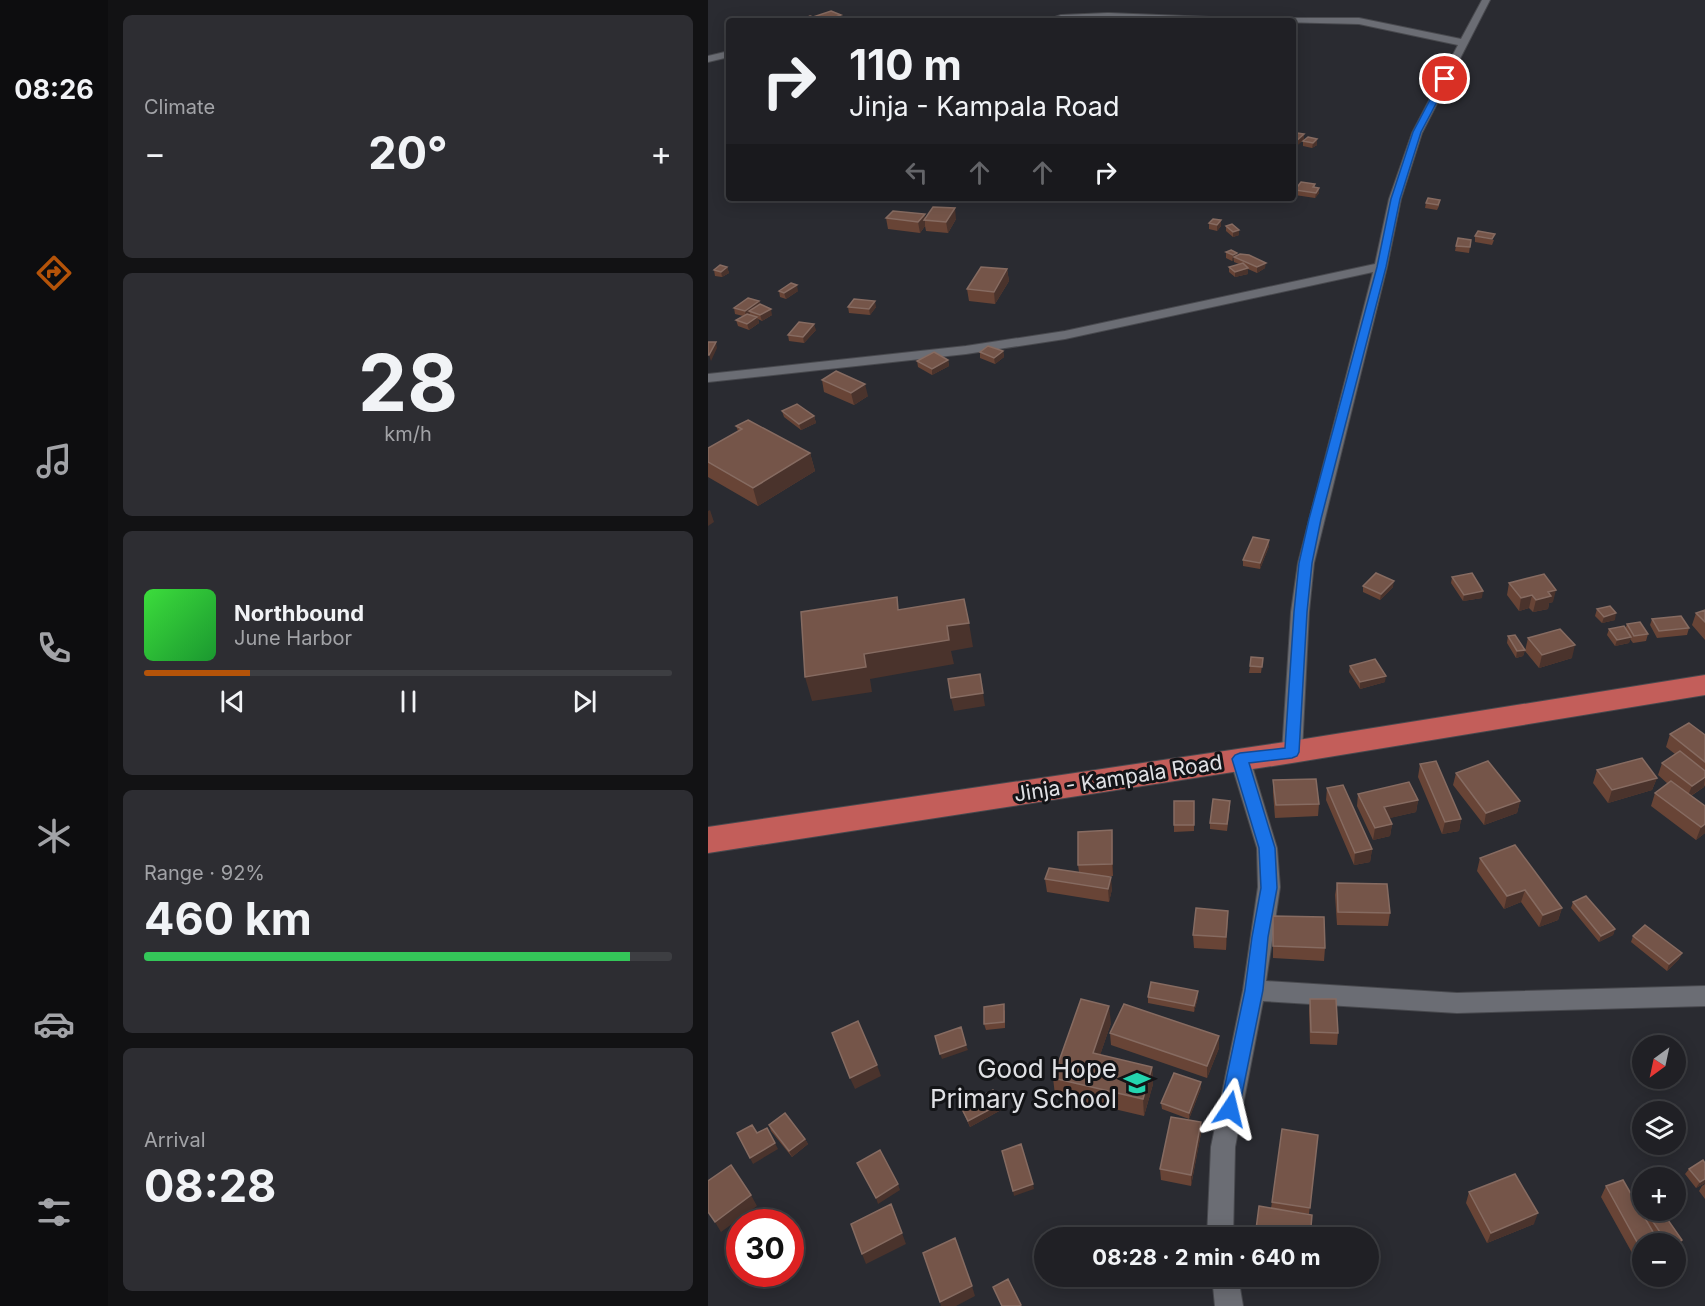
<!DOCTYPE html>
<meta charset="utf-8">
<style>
:root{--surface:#202025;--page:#2d2d32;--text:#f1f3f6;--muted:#a2a3a7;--line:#3d3e42;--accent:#b45309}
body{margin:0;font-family:Inter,sans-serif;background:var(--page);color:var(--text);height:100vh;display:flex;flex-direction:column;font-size:22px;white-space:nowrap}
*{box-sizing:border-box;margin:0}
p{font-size:20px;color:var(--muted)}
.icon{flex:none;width:33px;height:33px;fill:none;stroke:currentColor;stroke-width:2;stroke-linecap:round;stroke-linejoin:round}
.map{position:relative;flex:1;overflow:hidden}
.drawer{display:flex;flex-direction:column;gap:15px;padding:15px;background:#121214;width:600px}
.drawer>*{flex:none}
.hud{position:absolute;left:18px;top:18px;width:570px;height:183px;border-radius:6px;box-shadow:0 3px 15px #0003,0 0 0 2px var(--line);background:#202025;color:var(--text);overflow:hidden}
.needle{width:39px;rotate:213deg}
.fabs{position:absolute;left:924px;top:1035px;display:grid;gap:12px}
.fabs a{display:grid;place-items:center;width:54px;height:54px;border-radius:50%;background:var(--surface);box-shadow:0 3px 15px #0003,0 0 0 2px var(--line);font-size:30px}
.speed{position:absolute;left:18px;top:1209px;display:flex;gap:12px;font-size:30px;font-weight:700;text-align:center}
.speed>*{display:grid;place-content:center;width:78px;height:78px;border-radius:50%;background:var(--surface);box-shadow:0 3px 15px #0003,0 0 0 2px var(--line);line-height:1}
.speed .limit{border:9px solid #d22;background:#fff;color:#111}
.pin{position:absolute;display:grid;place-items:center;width:51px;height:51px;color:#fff;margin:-26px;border:3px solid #fff;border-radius:50%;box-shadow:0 2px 6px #0007}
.me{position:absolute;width:66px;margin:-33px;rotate:10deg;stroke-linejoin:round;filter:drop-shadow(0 0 4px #0008)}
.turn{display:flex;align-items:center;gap:21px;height:126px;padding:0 24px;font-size:27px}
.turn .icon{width:78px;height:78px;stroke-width:2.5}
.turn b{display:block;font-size:42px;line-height:51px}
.lanes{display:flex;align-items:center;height:57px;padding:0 24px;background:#0003;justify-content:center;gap:30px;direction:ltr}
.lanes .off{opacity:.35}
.big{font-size:45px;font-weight:700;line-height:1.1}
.drawer .widget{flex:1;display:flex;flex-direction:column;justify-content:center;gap:9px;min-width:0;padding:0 21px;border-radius:9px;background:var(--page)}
.drawer .dial{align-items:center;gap:0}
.dial b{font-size:78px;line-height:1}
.song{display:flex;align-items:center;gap:18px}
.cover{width:72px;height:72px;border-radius:9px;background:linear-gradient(135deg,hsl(120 70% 55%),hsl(130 70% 35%))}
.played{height:6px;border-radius:3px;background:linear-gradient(90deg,var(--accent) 20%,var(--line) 20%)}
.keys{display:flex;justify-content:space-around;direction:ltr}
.heat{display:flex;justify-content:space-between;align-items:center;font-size:33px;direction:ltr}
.charge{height:9px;border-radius:4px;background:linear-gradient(90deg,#34c759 92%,var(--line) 0)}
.trip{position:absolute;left:326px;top:1227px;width:345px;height:60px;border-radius:30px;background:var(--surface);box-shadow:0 3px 15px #0003,0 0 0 2px var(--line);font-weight:700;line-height:60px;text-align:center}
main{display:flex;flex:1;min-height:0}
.menu{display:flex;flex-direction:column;width:108px;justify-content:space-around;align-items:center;background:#0d0d0f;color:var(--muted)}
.menu .icon{width:42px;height:42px}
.menu .current{color:var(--accent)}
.menu b{font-size:27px;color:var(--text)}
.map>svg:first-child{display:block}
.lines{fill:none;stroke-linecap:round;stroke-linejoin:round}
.minor-casing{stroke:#48494e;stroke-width:2}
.trunk-casing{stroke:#48494e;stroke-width:2}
.minor{fill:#6b6d74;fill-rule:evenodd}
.trunk{fill:#c35e5a;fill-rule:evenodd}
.wall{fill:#684436}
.shaded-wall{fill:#4a332c}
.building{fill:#755549;stroke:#866b61;stroke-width:1.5}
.route{fill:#1a73e8;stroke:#114b97;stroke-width:1.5}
.labels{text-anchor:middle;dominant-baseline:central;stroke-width:6;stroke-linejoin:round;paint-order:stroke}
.street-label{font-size:21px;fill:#e0e1e5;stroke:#131417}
.near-poi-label{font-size:26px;fill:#e0e1e5;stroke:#131417;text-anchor:end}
</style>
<main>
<nav class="menu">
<b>08:26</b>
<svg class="icon current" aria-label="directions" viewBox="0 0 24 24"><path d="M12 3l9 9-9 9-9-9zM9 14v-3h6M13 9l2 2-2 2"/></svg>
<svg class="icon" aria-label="music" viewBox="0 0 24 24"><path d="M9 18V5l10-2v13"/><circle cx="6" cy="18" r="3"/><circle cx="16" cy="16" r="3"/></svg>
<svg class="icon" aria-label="phone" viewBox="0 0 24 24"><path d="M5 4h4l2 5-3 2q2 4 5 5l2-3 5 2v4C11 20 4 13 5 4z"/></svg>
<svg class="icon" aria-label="climate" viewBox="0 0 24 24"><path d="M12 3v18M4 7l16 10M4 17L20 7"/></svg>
<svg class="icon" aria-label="car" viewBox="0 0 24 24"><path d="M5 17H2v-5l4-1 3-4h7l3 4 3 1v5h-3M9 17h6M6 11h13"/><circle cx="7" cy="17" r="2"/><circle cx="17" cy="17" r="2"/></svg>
<svg class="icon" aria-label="filters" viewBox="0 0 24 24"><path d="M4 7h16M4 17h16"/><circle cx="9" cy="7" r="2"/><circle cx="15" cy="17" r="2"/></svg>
</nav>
<section class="drawer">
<div class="widget"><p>Climate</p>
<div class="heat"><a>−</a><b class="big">20°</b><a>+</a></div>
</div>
<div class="widget dial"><b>28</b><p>km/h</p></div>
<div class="widget">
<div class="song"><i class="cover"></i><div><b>Northbound</b><p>June Harbor</p></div></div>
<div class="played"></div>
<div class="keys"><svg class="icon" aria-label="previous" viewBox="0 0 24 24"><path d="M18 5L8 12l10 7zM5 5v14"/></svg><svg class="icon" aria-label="pause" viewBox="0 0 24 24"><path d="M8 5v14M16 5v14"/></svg><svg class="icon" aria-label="next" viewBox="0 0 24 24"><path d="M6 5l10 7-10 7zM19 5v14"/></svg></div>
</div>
<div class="widget"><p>Range · 92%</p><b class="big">460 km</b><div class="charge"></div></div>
<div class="widget"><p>Arrival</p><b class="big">08:28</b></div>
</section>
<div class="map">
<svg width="997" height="1306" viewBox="0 0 997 1306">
<rect width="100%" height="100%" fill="#2a2b31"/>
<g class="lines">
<g class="minor-casing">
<path id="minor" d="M774,0H782L714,133L693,199L679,267L606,563L601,612L594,752L591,757L584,759L577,757L574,752L583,612L590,563L665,272L357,339L258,354L0,382V374L258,346L357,331L667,264L681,199L704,133L750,45L651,24L537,21L542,18H651L753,39Z
M400,13L528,18L533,21L400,18L335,21L353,15Z
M21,51V57L0,62V56Z
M532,752L539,754L542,759L569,848L572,887L558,981L749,993L997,986V1006L749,1013L555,1001L527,1147L525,1238H499L503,1147L535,990L550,887L549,848L522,759L525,754Z
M504,1276H530L535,1306H507Z"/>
</g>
<g class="trunk-casing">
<path id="trunk" d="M997,675V695L584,763L0,853V827L584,741Z"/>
</g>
<use href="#minor" class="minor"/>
<use href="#trunk" class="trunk"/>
</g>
<path class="wall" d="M108,16L134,19L130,21H96L95,19H108Z
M600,137L609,145L604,148L595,146V141Z
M607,184V187L611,188V193L607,198L587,195V190Z
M732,200L731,206L729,210L717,208L718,203Z
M178,218L217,219H248L240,233L218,231L217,226L212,233L180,229Z
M513,220V226L509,231L501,229V223Z
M518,226L531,235L525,237L518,231Z
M767,236L786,240L784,245L767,242Z
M763,240L761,253L747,251L748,246Z
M518,252L529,255L557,268L549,273L540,269V274L527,277L521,272V267L531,264L526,262V260L524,261L518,258Z
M19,267L21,273L14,277L7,276L6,270Z
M299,269L301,281L287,304L261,301L259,289Z
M71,291H90L78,299L72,297Z
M51,301L52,305L64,315L54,321L50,319L51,323L41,330L30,326L28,320L35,316L27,314L26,308Z
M140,307H168L162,315L141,313Z
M108,330L96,343L81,341L80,335Z
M295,351L296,357L287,364L272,358V352Z
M240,360L241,366L224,375L210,367L209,361Z
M114,380L160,396L146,405L116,392Z
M74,411L106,416L108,423L93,430L76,417Z
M28,426L102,453L107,471L50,506L0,477V448L30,431Z
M561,540V546L552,569L535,566V560Z
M744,577L774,598L755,601L743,583Z
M801,583L845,602L841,603L840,609L825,612L821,608L811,611L799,595Z
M655,586L685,587L672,600L655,592Z
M889,609L907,620L894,623L887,616Z
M997,610V640L984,625L988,613Z
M944,619L981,628L979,635L949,638L942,625Z
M919,624L940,634L938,641L925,643L922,639L921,643L907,646L899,635L901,629H917Z
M800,636L817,650L815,656L808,658L799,643Z
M820,638L864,658L831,668L817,651Z
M555,658L553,673H541L542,666Z
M642,666L677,682L652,689L641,672Z
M962,734L997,735V785L996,787L983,796L997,806V833L988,840L943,806L947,793L960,784L950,775L954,763L967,754L958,747Z
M712,764L753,819L751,831L734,834L710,777Z
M889,770L949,778L944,790L900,803L885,783Z
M748,773L812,801L809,813L776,825L745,785Z
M565,780L611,804L610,816L567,818L565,793Z
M619,788L664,849L662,862L646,865L618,800Z
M650,794L710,800L708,812L681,818L684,824L682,836L665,840L649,806Z
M466,801H486V831L466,832Z
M522,807L519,831L502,829V823Z
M405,843V876H399L404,889L401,902L339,892L337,879L371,872L370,865Z
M772,858L854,908L850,920L831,927L813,902L796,909L769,871Z
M629,883L682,913L680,926L629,925L627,895Z
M865,902L907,929L905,935L891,942L863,908Z
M520,911L518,950L486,948L485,935Z
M565,916L617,948L616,961L565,958Z
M925,936L974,953L971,959L959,971L923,942Z
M440,997H490L486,1012L440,1003Z
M602,999L630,1033L629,1045L602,1044L601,1011Z
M297,1010V1028L278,1030L276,1024Z
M403,1023L392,1055L444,1067L445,1084L436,1116L347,1095L345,1078Z
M402,1033L511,1048L499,1078L403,1045Z
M493,1082V1088L481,1119L454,1109L453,1103Z
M292,1104L293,1110L262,1127L255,1112L253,1107Z
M61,1125L97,1139L100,1144L84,1157L63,1131Z
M493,1133L483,1186L453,1180L452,1169Z
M610,1135L601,1214L563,1208L564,1202Z
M981,1169L997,1183L988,1188L977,1174Z
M997,1184V1199L991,1191L994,1186Z
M934,1185V1210H953L974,1240L971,1246L968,1248V1244H953L944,1230L934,1244V1268L933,1269L893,1197L898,1186L922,1193L924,1191Z
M761,1192L826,1224L779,1243L758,1203Z"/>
<path class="shaded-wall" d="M133,15L134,19L130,21H119V20Z
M596,134V140L586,148L587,142Z
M609,139V145L604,148L605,143Z
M611,188V193L607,198L608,193Z
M247,208L248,219L240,233L238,222Z
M217,214V226L212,233L210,222Z
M513,220V226L509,231V225Z
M531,230V235L525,237V232Z
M529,253V258L526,257V260L524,261L525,255Z
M558,263L557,268L549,273V267Z
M19,267L21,273L14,277L13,272Z
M540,268V274L527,277V272Z
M299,269L301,281L287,304L286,292Z
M89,285L90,291L78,299L76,293Z
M51,301L53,306L41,311L42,314L38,317L37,311Z
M167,301L168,307L162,315L161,309Z
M63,309L64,315L54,321L52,315Z
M49,317L51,323L41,330L39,324Z
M106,324L108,330L96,343L95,337Z
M8,342L9,348L3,361L1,355Z
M295,351L296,357L287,364L286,358Z
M240,360L241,366L224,375V369Z
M157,384L160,396L146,405L143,393Z
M106,416L108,423L93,430L91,424Z
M102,453L107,471L50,506L45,488Z
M2,510L6,522L0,526V511Z
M561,540V546L552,569V563Z
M686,581L685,587L672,600L673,594Z
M848,590L845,602L841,603L840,609L825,612L828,600L840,592Z
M775,591L774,598L755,601L756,595Z
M824,595L821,608L811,611L813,598Z
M908,613L907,620L894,623L896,617Z
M261,623L265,647L243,651L246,664L162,679L164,692L104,701L97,677L156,654L239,626Z
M923,637L921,643L907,646L909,640Z
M867,645L864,658L831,668L834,655Z
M817,650L815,656L808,658L809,651Z
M678,676L677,682L652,689V682Z
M275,693L277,706L246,711L243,698Z
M997,777L996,787L979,798L984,786Z
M949,778L944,790L900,803L904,790Z
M710,800L708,812L674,820L676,807Z
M812,801L809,813L776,825L778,813Z
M753,819L751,831L734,834L737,822Z
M684,824L682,836L665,840L667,828Z
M997,824V833L988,840L993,827Z
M404,830L405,843V876L404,864Z
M664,849L662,862L646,865L647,853Z
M403,877L404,889L401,902L400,889Z
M817,890L813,902L796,909L799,896Z
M854,908L850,920L831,927L835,915Z
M520,911V923L518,950V937Z
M907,929L905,935L891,942L893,936Z
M974,953L971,959L959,971L961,964Z
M490,991V997L486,1012V1006Z
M401,1006L403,1023L387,1070L385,1053Z
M511,1036V1048L499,1078V1066Z
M258,1045L260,1050L234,1059L232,1054Z
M169,1065L173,1076L147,1089L142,1078Z
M444,1067L445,1084L436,1116L435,1099Z
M493,1082V1088L481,1119V1113Z
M292,1104L293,1110L262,1127L260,1121Z
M493,1122V1133L483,1186V1175Z
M97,1139L100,1144L84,1157L81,1151Z
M67,1143L70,1149L45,1164L42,1158Z
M997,1179V1183L988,1188L992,1182Z
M190,1184L192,1190L170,1204L168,1198Z
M325,1184L326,1189L306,1196L305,1191Z
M43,1195L49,1206L13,1232L7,1222Z
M830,1213L826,1224L779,1243L783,1233Z
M194,1233L198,1244L158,1264L154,1254Z
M974,1240L971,1246L968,1248V1244Z
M264,1286L267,1296L248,1306H233L232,1302Z"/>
<path class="building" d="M123,11L133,15L119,20L108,16Z
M102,16L116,21H101L95,19Z
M399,19L413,20L398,21Z
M589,133L596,134L587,142H585V136Z
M600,137L609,139L605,143L595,141Z
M593,182L607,184L605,187L611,188L608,193L587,190Z
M720,198L732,200L730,205L718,203Z
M225,207L247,208L238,222L216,220Z
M185,211L217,214L210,222L178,218Z
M505,219L513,220L509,225L501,223Z
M524,224L531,230L525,232L518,226Z
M770,231L787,234L784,239L767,236Z
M750,238L763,240L762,247L748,246Z
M523,250L529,253L525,255L518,252Z
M532,254L541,255L558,263L549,267L526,257Z
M535,263L540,268L527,272L521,267Z
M12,265L19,267L13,272L6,270Z
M273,267L299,269L286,292L259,289Z
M83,283L89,285L76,293L71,291Z
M40,298L51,301L37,311L26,308Z
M146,299L167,301L161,309L140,307Z
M52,304L63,309L52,315L41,311Z
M39,314L49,317L39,324L28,320Z
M91,322L106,324L95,337L80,335Z
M0,342H8L1,355H0Z
M280,346L295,351L286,358L272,352Z
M226,352L240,360L224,369L209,361Z
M128,371L157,384L143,393L114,380Z
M89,404L106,416L91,424L74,411Z
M40,420L102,453L45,488L0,462V448L34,429L28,426Z
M545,537L561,540L552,563L535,560Z
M668,573L686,581L673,594L655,586Z
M764,573L775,591L756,595L744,577Z
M836,574L848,590L840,592L843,596L828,600L824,595L813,598L801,583Z
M189,597L190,610L256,599L261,623L239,626L241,640L156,654L158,667L97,677L93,612Z
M902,606L908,613L896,617L889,609Z
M997,610V622L988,613Z
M973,616L981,628L951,631L944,619Z
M932,622L940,634L926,636L919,624Z
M916,626L923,637L909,640L901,629Z
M852,629L867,645L834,655L820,638Z
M807,635L817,650L809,651L800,636Z
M543,657L555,658L554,667L542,666Z
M667,659L678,676L652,682L642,666Z
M272,674L275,693L243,698L240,679Z
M981,723L997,735V762L962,734Z
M972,751L997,771V777L984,786L954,763Z
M934,758L949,778L904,790L889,770Z
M728,761L753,819L737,822L712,764Z
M780,761L812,801L778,813L748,773Z
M608,779L611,804L568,805L565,780Z
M963,781L997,806V824L993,827L947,793Z
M701,782L710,800L676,807L684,824L667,828L650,794Z
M635,785L664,849L647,853L619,788Z
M505,799L522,801L519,824L502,823Z
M466,801H486V825H466Z
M404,830V864L370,865V832Z
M807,845L854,908L835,915L817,890L799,896L772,858Z
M341,868L403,877L400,889L337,879Z
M629,883L679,884L682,913L630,912Z
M878,896L907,929L893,936L865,902Z
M488,908L520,911L518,937L485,935Z
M565,916L616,917L617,948L565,946Z
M937,925L974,953L961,964L925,936Z
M443,982L490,991L486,1006L440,997Z
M373,999L401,1006L385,1053L444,1067L435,1099L345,1078Z
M602,999H628L630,1033L603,1032Z
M296,1004V1022L276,1024V1007Z
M416,1004L511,1036L499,1066L402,1033Z
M150,1021L169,1065L142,1078L124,1033Z
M253,1027L258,1045L232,1054L227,1036Z
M466,1073L493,1082L481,1113L453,1103Z
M285,1090L292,1104L260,1121L253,1107Z
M77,1113L97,1139L81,1151L61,1125Z
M463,1117L493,1122L483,1175L452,1169Z
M44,1125L49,1133L59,1128L67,1143L42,1158L29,1133Z
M574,1129L610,1135L602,1208L564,1202Z
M313,1144L325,1184L305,1191L294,1151Z
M172,1150L190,1184L168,1198L149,1163Z
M995,1160L997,1163V1179L992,1182L981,1169Z
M23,1165L43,1195L7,1222L0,1212V1181Z
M807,1174L830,1213L783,1233L761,1192Z
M915,1180L952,1244H934V1251L898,1186Z
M934,1185V1207L924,1191Z
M183,1204L194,1233L154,1254L143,1224Z
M551,1206L604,1215L602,1238L547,1237Z
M937,1210H953L974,1240L968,1244H960Z
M247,1238L264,1286L232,1302L215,1253Z
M300,1279L313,1305L311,1306H294L285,1287Z"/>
<path class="route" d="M737,76L741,79L713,132L692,199L678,267L613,519L604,563L599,612L591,752L589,756L584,758L541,763L567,848L569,888L560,937L555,990L531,1109L528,1115L522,1117L515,1115L512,1109L537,990L544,937L553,888L551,848L524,759L527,755L532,753L577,748L586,612L591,563L601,519L669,267L683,199L705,132L733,79Z"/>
<defs>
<g id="school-bare" transform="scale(2.07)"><path d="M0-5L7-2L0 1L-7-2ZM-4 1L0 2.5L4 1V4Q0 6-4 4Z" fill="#24d5af" stroke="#131417" stroke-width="2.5" paint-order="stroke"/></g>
</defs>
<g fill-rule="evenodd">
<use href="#school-bare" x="429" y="1083"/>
</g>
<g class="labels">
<g class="street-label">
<text transform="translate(410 778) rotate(-9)">Jinja - Kampala Road</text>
</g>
<g class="near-poi-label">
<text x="409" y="1068">Good Hope<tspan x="409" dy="30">Primary School</tspan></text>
</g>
</g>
</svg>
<div class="fabs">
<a><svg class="needle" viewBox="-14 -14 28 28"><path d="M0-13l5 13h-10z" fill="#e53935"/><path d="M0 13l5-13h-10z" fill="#a2a3a7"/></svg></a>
<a><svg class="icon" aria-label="layers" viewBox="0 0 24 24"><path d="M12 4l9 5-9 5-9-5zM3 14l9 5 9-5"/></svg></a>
<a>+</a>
<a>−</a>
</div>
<div class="speed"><div class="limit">30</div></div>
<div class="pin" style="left:737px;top:79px;background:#d93025"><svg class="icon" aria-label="arrive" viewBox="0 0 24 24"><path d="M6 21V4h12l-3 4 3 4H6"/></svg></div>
<svg class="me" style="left:522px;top:1109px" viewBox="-20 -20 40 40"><path d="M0-17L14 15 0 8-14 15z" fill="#1a73e8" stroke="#fff" stroke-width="4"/></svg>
<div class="trip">08:28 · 2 min · 640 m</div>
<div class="hud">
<div class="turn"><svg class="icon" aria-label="right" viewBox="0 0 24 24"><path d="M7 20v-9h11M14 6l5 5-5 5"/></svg><div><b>110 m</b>Jinja - Kampala Road</div></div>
<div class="lanes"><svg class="icon off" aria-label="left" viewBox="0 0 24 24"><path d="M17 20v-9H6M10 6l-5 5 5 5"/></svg><svg class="icon off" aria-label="ahead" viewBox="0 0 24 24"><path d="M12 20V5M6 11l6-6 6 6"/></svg><svg class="icon off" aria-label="ahead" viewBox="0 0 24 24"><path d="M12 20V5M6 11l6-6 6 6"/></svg><svg class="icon" aria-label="right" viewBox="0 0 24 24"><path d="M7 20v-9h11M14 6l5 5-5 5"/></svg></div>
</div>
</div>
</main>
